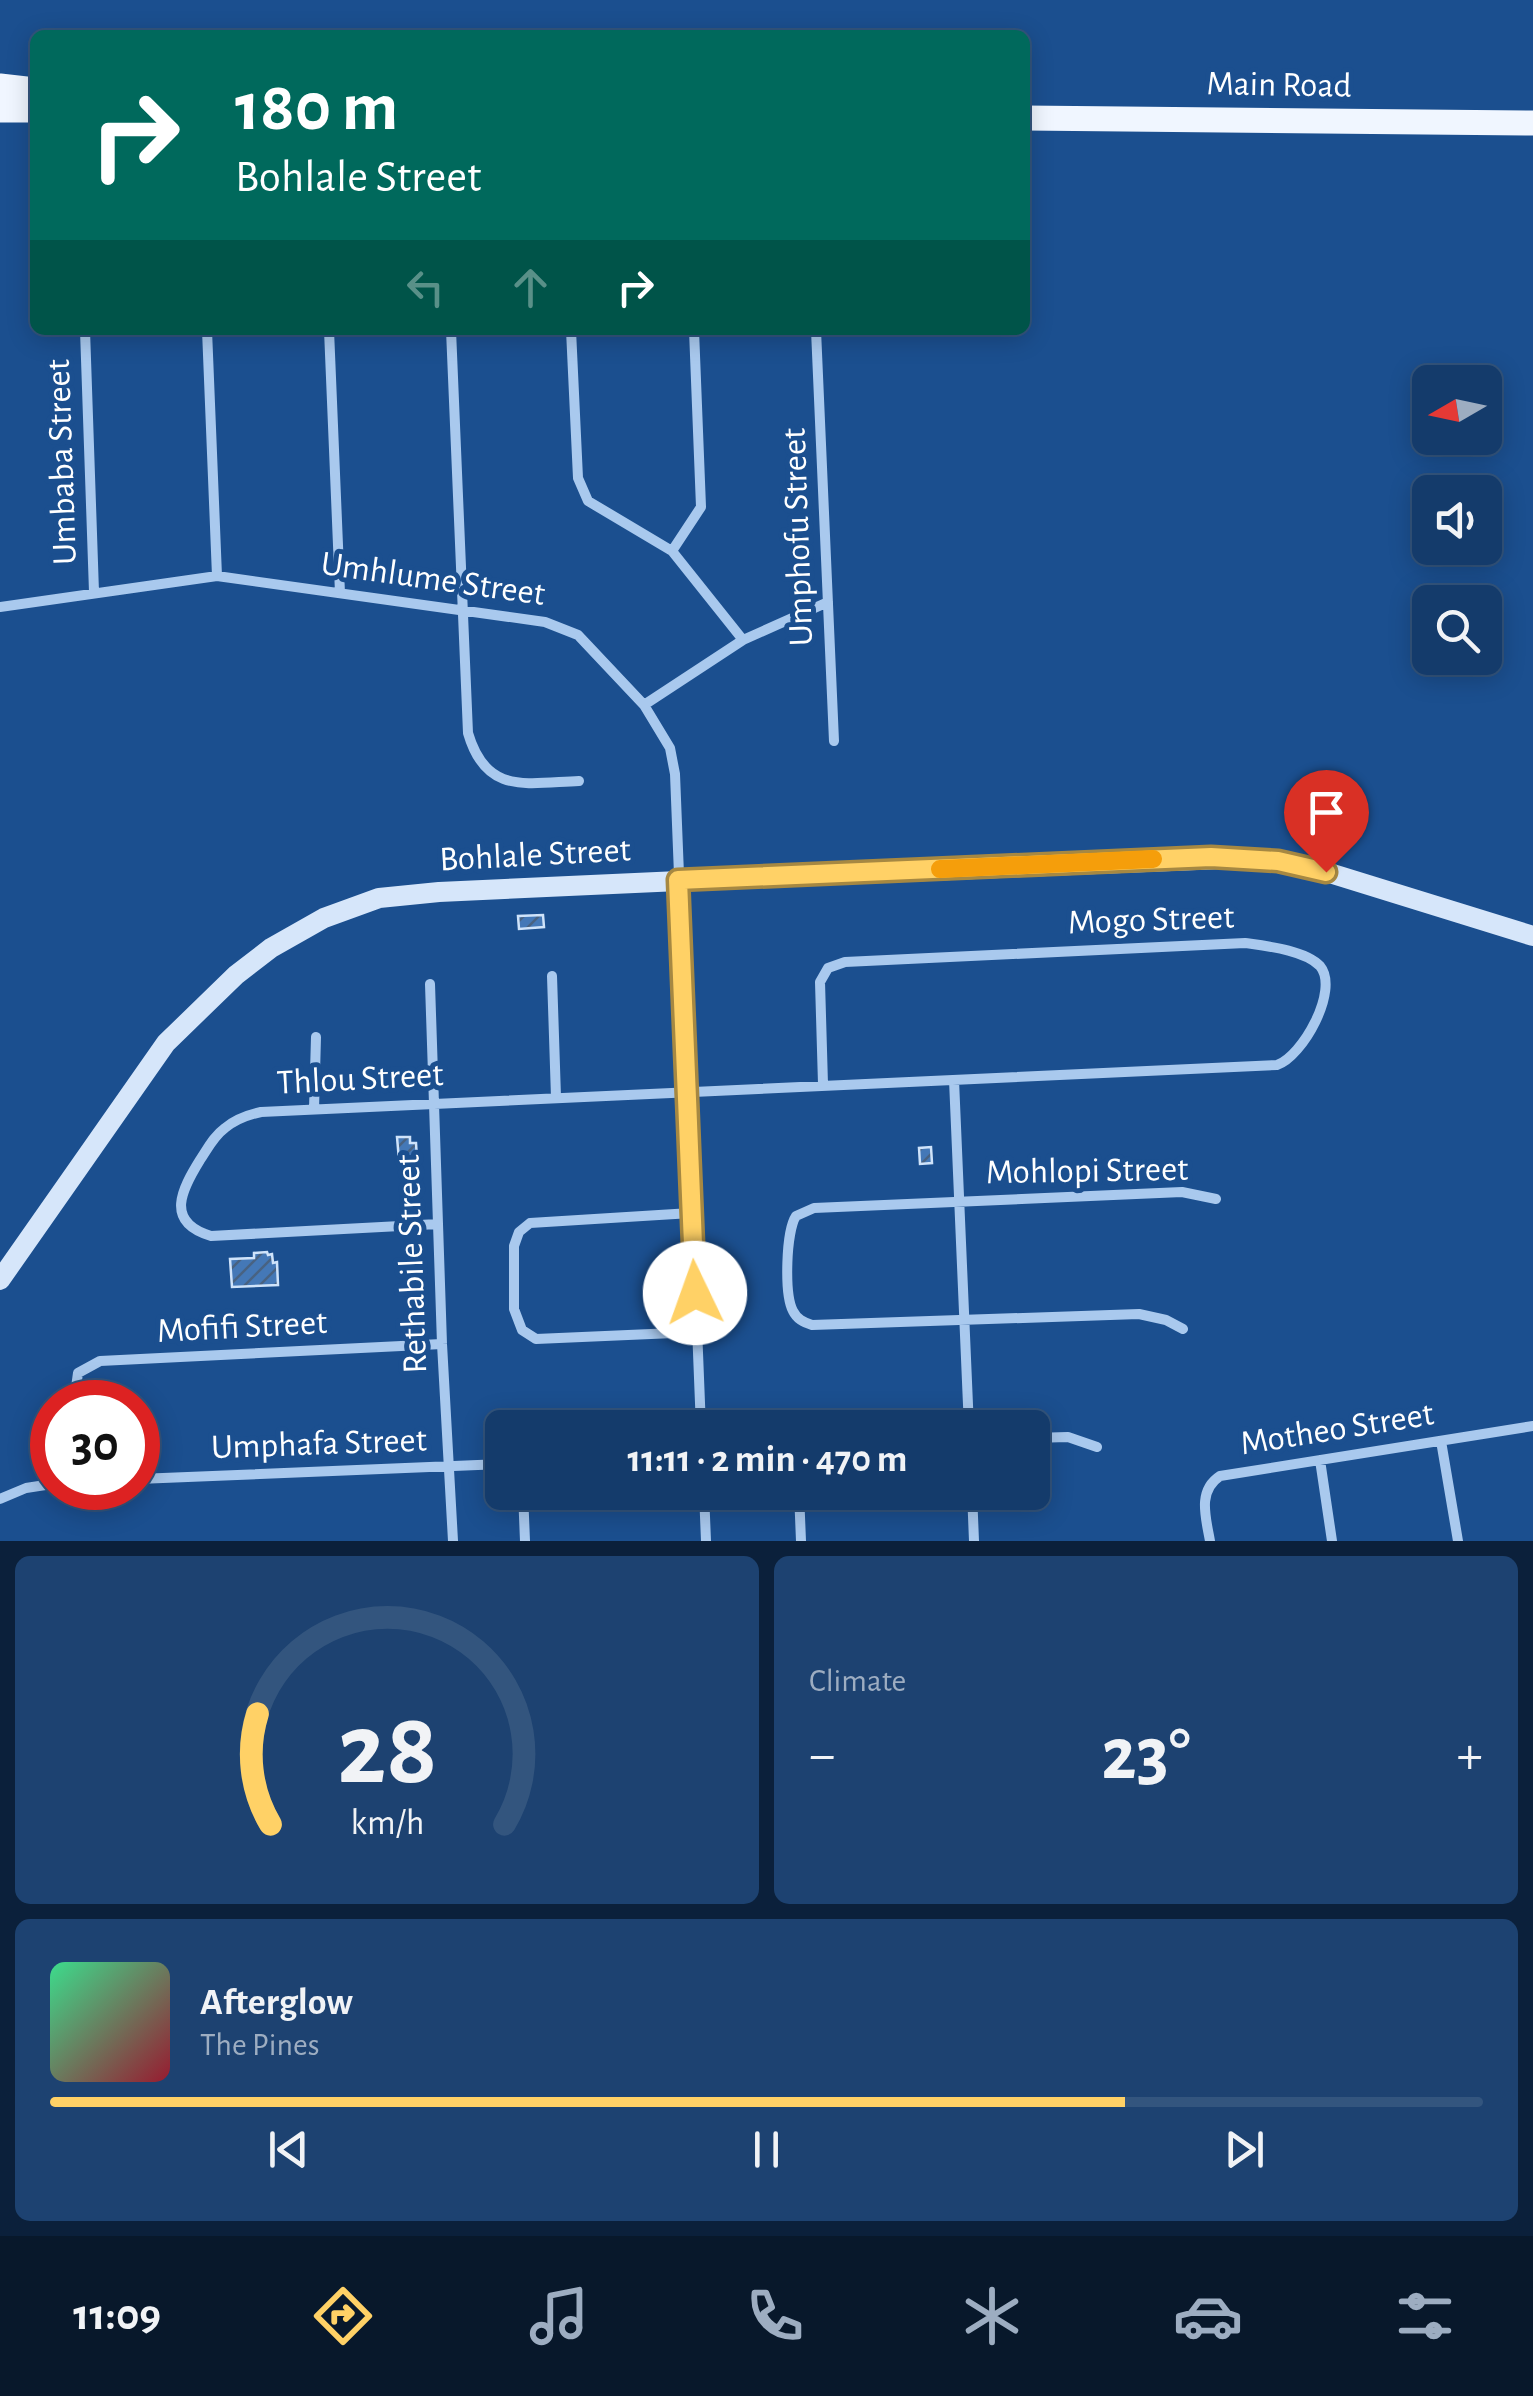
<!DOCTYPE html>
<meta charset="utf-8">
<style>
:root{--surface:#143b6b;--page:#1d4271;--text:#f1f3f6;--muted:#9dadc1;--line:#33557e;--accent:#ffd166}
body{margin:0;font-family:"Alegreya Sans",sans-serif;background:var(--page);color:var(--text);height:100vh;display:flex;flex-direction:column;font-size:38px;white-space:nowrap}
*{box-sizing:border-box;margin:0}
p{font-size:32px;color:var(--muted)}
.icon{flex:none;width:55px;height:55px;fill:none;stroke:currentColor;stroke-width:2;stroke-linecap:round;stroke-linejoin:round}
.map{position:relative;height:1541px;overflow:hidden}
.sheet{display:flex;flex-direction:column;gap:15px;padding:15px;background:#0b203b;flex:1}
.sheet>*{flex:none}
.guide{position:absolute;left:30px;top:30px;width:1000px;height:305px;border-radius:15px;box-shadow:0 5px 25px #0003,0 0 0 2px var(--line);background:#00695c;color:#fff;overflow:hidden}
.needle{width:65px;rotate:261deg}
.tools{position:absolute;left:1412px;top:365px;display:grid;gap:20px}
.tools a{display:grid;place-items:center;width:90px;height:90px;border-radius:15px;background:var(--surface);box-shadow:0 5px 25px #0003,0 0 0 2px var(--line);font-size:50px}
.speed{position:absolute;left:30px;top:1380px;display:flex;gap:20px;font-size:50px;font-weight:700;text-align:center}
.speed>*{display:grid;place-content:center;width:130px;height:130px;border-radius:50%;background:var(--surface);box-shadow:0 5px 25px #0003,0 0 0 2px var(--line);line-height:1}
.speed .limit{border:15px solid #d22;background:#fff;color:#111}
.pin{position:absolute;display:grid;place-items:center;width:85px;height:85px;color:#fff;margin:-102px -42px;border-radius:50% 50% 50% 0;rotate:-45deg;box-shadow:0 0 10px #0007}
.pin .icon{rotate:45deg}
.me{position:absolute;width:110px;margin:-55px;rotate:357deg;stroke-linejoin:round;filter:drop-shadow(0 0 8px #0008)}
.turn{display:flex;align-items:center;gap:35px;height:210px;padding:0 40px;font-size:45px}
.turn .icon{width:130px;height:130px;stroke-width:2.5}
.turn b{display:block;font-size:70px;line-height:85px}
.lanes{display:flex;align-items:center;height:95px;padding:0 40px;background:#0003;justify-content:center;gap:50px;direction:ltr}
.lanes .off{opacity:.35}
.big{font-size:75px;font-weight:600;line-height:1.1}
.sheet .tile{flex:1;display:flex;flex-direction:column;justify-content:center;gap:15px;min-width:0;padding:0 35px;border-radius:15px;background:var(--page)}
.sheet .dial{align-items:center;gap:0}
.dial svg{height:260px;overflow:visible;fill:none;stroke:var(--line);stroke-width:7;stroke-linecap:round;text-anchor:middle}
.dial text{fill:var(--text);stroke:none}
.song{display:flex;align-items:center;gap:30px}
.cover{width:120px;height:120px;border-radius:15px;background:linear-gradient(135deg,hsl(150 70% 55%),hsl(350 70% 35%))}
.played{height:10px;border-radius:5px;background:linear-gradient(90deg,var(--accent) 75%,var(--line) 75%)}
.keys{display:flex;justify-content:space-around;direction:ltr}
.heat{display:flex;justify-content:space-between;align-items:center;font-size:55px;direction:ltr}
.sheet .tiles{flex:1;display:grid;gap:15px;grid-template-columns:1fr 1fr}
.tile:last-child{grid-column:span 2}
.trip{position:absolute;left:485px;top:1410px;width:565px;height:100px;border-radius:15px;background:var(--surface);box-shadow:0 5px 25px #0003,0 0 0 2px var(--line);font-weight:600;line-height:100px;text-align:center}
.tab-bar{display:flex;height:160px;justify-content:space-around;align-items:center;background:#08182b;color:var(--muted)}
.tab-bar .icon{width:70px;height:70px}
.tab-bar .current{color:var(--accent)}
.tab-bar b{font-size:45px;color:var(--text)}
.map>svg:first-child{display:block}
.building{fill:url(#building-hatch);stroke:#cfe3fa;stroke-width:2.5}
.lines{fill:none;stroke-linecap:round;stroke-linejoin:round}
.street{stroke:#a9c9ee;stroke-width:10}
.secondary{stroke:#d6e6fa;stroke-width:20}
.primary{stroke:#f0f6ff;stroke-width:25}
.route-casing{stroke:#a68842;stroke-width:25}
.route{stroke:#ffd166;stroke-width:18}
.slow{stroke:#f59e0b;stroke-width:18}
.labels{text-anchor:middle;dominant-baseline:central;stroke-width:10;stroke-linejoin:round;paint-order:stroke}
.street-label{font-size:35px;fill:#fff;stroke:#1b4f8f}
</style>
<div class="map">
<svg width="1533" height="1541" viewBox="0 0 1533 1541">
<defs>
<pattern id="building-hatch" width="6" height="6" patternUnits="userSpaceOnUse" patternTransform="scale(2.5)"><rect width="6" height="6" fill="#4478b7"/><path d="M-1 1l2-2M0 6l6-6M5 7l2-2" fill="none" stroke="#486282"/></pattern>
</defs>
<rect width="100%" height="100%" fill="#1b4f8f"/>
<path class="building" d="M543,915L544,927L519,929L518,916Z
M397,1137H410V1143H416L417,1159L399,1160Z
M931,1147L932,1163L920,1164L919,1148Z
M267,1252L268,1255L272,1254L273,1263L277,1262L278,1285L232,1287L230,1259L254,1258V1253Z"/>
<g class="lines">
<path class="street" d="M85,330L94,592
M207,330L217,576
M329,330L340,593
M451,330L468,733C486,795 526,783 579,781
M571,330L578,478L588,501L672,551L743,640
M816,330L834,741
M672,551L701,507L694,330
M0,607L217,576L545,622L578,635L644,705L670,748L675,774L701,1428
M644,705L743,640L828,602
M552,976L556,1097
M430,984L442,1344L453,1541
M954,1080L969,1428
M314,1109L316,1037
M691,1213L530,1223L519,1232L514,1246V1309L522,1330L536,1339L697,1332
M438,1224L211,1236C164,1222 182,1189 200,1160C208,1148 214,1136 225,1128C236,1119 247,1115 261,1112L1277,1065C1302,1057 1340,990 1320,966C1305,950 1266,946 1245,943L845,962L828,968L820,982L823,1084
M1183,1329L1166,1320L1139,1314L812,1325C803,1322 797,1319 793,1311C784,1294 786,1231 796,1216L814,1208L1182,1192L1216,1199
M74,1402L78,1373L100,1361L442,1344
M1032,1438L1068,1437L1097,1447
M1441,1441L1458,1541
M1320,1460L1332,1541
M138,1479L502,1464
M523,1492L525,1541
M704,1492L706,1541
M799,1492L801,1541
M972,1492L974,1541
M0,1499L26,1488L52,1484
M1210,1541C1206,1518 1197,1491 1220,1476L1533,1426"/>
<path class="secondary" d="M0,1280L166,1043L236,975L271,948L324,918L379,898L439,892L679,881L1246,858L1307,866L1533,936"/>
<path class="primary" d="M0,86L35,90
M0,110H35
M1025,118L1533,123"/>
</g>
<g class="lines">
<g class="route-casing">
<path id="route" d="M695,1293L678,880L1211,857L1278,861L1326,872"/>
</g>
<use href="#route" class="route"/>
<path class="slow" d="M940,869L1153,859"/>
</g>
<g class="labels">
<g class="street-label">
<text transform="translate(1279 85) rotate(1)">Main Road</text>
<text transform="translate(62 462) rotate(-92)">Umbaba Street</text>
<text transform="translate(798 537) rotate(-92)">Umphofu Street</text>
<text transform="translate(433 579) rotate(8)">Umhlume Street</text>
<text transform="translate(535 855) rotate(-3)">Bohlale Street</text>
<text transform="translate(1151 920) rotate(-2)">Mogo Street</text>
<text transform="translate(360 1079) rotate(-3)">Thlou Street</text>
<text transform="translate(1087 1171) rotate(-1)">Mohlopi Street</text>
<text transform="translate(412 1264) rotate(-92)">Rethabile Street</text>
<text transform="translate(242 1327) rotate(-3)">Mofifi Street</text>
<text transform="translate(1337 1429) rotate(-9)">Motheo Street</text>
<text transform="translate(319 1444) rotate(-2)">Umphafa Street</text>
</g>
</g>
</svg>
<div class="tools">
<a><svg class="needle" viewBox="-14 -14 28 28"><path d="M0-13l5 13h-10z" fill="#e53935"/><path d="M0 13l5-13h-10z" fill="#9dadc1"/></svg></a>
<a><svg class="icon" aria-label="sound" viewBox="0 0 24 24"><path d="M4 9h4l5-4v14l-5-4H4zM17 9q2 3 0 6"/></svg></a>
<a><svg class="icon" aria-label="search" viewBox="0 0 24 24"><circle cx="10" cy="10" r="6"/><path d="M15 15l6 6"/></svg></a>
</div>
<div class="speed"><div class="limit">30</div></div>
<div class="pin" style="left:1326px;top:872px;background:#d93025"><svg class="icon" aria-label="arrive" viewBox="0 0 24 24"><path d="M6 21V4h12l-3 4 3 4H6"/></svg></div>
<svg class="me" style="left:695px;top:1293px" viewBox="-20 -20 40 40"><circle r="19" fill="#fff"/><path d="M0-13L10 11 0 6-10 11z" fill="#ffd166"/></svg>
<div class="trip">11:11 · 2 min · 470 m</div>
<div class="guide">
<div class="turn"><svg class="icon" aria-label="right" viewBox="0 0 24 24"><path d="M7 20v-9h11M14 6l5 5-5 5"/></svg><div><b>180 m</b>Bohlale Street</div></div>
<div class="lanes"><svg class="icon off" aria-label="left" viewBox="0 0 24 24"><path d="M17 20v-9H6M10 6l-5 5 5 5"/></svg><svg class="icon off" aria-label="ahead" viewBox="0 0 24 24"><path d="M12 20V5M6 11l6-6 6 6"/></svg><svg class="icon" aria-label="right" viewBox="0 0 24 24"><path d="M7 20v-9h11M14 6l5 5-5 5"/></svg></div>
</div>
</div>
<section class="sheet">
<div class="tiles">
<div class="tile dial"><svg viewBox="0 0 100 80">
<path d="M14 69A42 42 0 1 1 86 69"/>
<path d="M14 69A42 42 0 0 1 10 35" stroke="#ffd166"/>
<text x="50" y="56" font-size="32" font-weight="700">28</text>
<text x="50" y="72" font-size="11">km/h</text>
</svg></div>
<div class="tile"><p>Climate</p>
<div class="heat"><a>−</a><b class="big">23°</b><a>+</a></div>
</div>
<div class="tile">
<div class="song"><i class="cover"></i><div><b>Afterglow</b><p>The Pines</p></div></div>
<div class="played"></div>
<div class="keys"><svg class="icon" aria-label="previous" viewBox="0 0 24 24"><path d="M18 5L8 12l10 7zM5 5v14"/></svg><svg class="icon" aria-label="pause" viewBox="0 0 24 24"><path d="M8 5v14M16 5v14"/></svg><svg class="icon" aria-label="next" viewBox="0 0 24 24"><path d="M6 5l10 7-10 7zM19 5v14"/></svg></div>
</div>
</div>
</section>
<nav class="tab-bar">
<b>11:09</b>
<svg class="icon current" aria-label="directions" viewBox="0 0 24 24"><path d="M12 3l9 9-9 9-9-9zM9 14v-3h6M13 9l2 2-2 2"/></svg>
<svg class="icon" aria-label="music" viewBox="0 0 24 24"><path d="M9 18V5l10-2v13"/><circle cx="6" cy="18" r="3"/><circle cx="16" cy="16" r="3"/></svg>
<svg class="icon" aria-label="phone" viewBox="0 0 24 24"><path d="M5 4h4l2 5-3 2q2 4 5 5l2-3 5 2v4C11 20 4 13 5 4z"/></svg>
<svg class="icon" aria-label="climate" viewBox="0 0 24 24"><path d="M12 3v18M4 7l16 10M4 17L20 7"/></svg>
<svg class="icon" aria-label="car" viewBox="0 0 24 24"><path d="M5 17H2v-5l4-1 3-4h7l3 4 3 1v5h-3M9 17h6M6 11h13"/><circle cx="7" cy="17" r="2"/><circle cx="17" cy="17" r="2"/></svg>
<svg class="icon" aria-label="filters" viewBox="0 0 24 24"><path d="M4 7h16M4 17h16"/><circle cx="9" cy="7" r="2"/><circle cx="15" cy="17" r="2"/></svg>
</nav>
